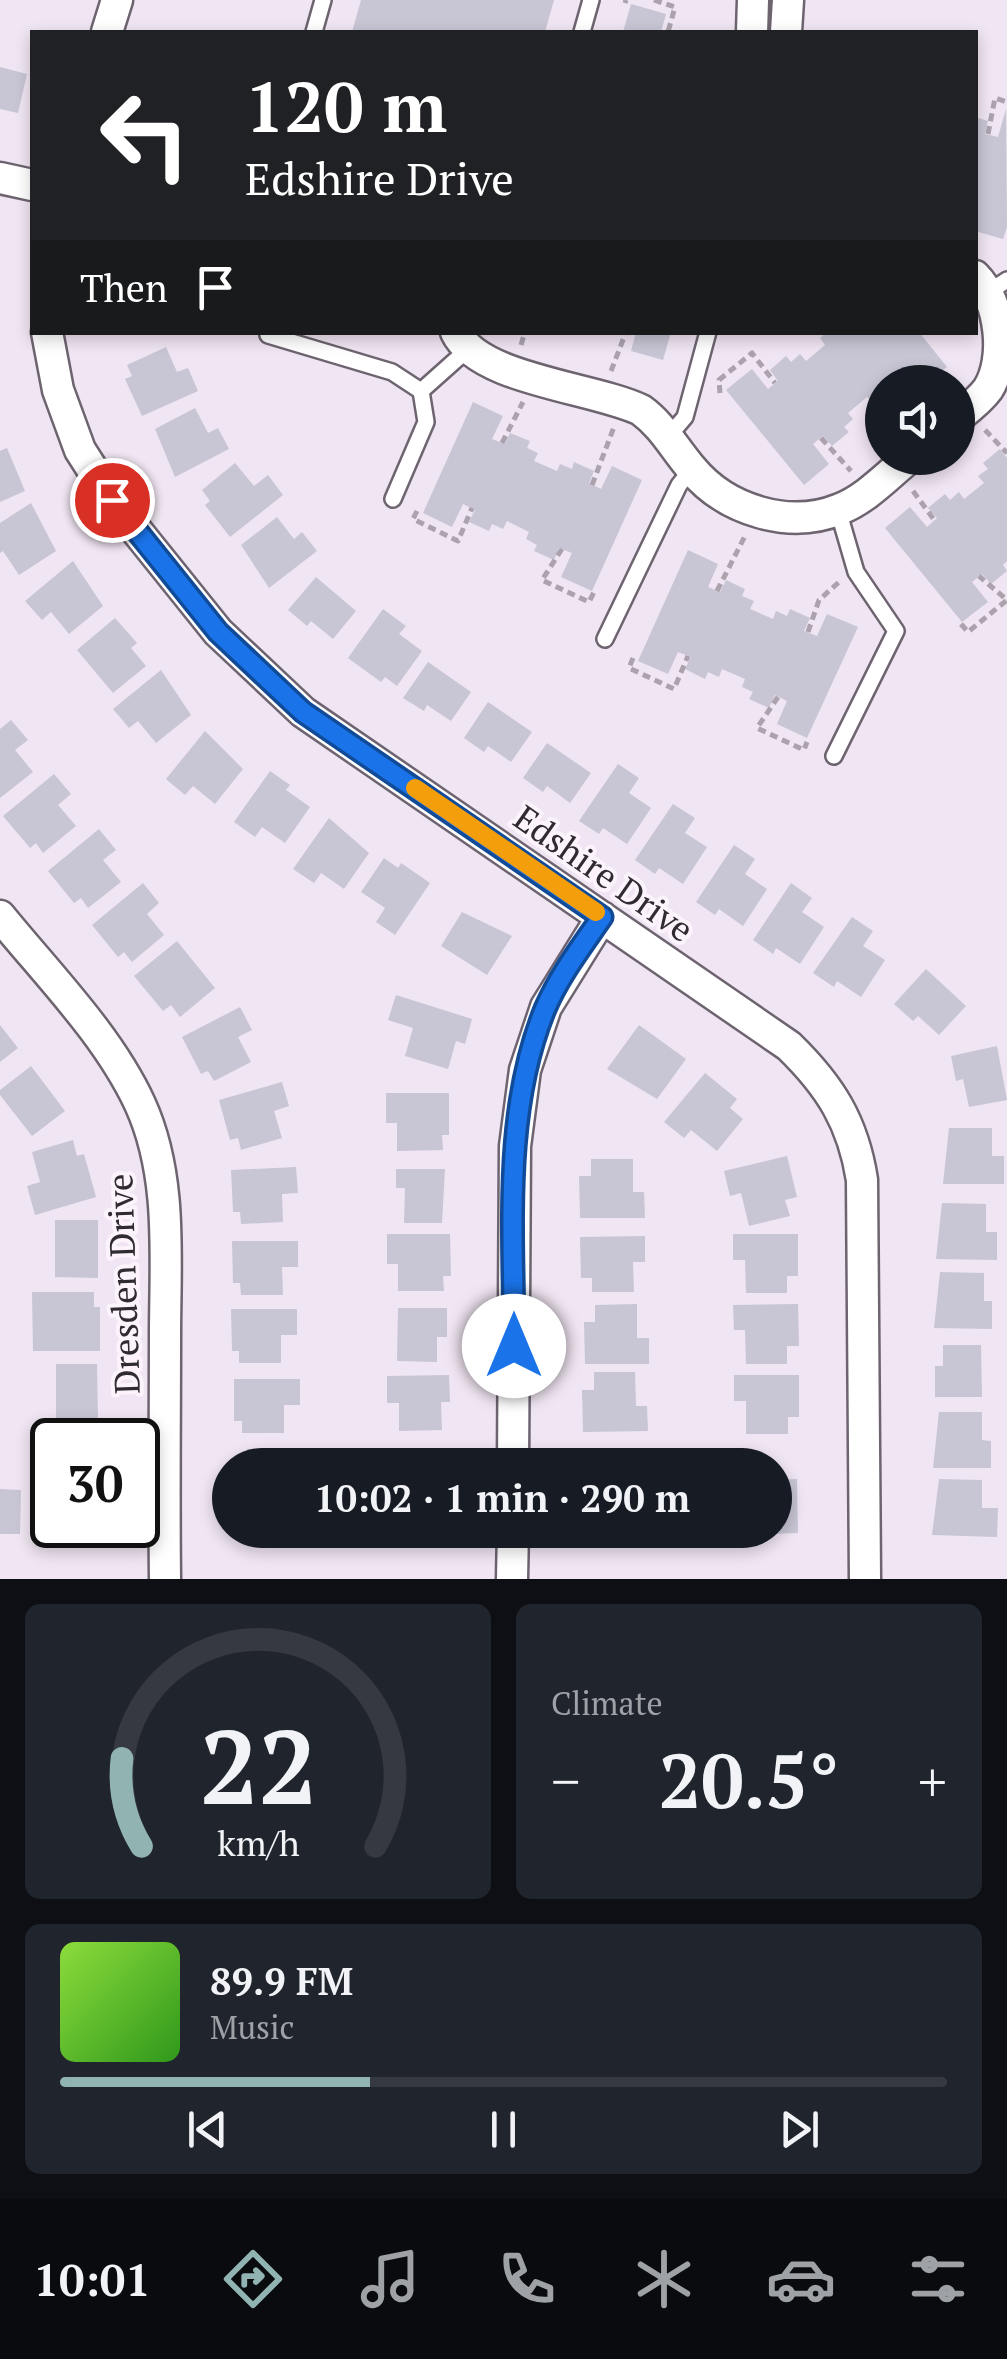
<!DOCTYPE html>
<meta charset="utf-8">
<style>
:root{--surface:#171b24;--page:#20242c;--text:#f1f3f6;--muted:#9ea1a6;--line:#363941;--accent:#91b4b2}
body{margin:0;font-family:"PT Serif",serif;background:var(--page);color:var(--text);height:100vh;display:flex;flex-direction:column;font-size:38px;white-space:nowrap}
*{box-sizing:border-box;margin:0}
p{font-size:32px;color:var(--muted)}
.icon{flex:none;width:55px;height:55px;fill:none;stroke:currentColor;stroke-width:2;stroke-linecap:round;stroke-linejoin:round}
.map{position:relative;height:1579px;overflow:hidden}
.sheet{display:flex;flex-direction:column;gap:25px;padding:25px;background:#0d0f14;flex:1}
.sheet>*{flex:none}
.hud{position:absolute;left:30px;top:30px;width:948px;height:305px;border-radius:0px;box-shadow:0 5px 15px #0003;background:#202124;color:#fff;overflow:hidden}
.buttons{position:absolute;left:865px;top:365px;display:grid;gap:20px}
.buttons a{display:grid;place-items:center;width:110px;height:110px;border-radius:50%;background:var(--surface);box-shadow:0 5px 15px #0003;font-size:50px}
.speed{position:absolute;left:30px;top:1418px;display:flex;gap:20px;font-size:50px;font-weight:700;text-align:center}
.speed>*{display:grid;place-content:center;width:130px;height:130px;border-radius:50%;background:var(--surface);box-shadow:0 5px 15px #0003;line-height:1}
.speed .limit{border:5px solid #111;border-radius:15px;background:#fff;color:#111}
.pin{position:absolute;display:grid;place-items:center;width:85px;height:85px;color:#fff;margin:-42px;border:5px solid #fff;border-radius:50%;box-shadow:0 2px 10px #0007}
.me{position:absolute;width:110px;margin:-55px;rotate:0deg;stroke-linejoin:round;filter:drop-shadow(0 0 8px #0008)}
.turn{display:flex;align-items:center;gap:35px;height:210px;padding:0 50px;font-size:45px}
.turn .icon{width:130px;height:130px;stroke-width:2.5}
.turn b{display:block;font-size:70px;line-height:85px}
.then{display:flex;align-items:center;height:95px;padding:0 50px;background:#0003;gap:20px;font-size:38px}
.big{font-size:75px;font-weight:600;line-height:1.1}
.sheet .widget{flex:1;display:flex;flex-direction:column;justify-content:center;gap:15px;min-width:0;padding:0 35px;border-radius:15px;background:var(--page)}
.sheet .dial{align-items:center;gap:0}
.dial svg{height:260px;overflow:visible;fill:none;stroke:var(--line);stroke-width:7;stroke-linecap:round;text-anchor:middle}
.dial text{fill:var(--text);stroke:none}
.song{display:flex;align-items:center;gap:30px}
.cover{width:120px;height:120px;border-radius:15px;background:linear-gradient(135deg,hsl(90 70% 55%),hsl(110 70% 35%))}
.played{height:10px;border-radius:5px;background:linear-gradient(90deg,var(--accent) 35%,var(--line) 35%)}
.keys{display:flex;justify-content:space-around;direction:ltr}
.heat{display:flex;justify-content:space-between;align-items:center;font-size:55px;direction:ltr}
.sheet .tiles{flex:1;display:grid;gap:25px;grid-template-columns:1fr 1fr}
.widget:last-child{grid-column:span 2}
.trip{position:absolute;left:212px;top:1448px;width:580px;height:100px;border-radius:50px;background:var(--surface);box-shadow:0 5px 15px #0003;font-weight:600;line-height:100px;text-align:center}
.tabs{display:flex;height:160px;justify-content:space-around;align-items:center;background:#090b0e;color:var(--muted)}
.tabs .icon{width:70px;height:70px}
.tabs .current{color:var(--accent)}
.tabs b{font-size:45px;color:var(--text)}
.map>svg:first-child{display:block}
.building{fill:#c8c5d4}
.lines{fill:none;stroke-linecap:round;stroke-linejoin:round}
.service-casing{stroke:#6e6470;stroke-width:20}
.minor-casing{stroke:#6e6470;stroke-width:35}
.path{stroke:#aba2ad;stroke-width:5;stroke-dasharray:8 5;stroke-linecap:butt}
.service{stroke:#fff;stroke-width:15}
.minor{stroke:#fff;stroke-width:30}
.route-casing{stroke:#114b97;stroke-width:25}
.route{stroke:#1a73e8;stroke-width:18}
.slow{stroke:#f59e0b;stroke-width:18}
.labels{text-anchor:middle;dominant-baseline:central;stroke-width:8;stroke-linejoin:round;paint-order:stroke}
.street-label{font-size:35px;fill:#2f2b30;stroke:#fcf3fd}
</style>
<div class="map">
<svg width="1007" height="1579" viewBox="0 0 1007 1579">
<rect width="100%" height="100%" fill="#f0e5f2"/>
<path class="building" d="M361,0H554L545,32H352Z
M631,4L666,14L661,32H623Z
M0,67L27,74L18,113L0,109Z
M1006,109L1007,227L1003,239L975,231V117L988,121L985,134L998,137Z
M636,332H671L663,360L631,351Z
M827,332H919L947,367L928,382H917L905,369L895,377L899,382H882V395L873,403L867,397L848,413L853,419L844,427L849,432L832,446L823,436L813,444L829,464L804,485L726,390L752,369L768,389L778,381L770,370L786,356L791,362L800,354L806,361L825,345L820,338Z
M166,347L177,372L188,368L198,391L142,416L125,379L132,376L127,365Z
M473,402L503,416L492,439L505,444L510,433L530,441L527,448L538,453L534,461L557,471L560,464L572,469L574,462L594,471L589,483L601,489L612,466L642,480L592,591L561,577L572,553L559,548L554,560L534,551L537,545L526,539L529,532L507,521L503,529L492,524L489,531L469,522L475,510L463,504L452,527L423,513Z
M195,408L208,433L218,428L229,449L175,477L155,429Z
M7,448L25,491L0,502V451Z
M1000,449L1007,458V561L1003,565L1007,571L991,584L982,574L972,582L988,602L962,622L885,528L910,507L927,527L937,518L928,508L945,494L950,500L959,492L964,499L984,483L978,476L988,469L983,463Z
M235,463L254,486L268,475L283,495L230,537L205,505L210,501L202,490Z
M31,503L56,551L19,575L3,551L0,553V523Z
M277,517L294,539L302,532L317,551L269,588L241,545Z
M688,550L718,564L708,587L720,592L726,580L745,589L742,596L754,601L750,609L773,619L776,611L787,616L790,609L810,618L804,631L817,636L827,614L858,627L807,738L777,724L787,701L775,695L769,708L749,699L753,692L742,687L745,679L722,669L719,677L708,672L705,679L685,669L691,657L678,652L668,674L638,661Z
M73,561L103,606L69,634L51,612L42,620L25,601Z
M316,577L356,611L333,639L311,621L307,626L288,610Z
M383,609L406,626L399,634L422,651L397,686L385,677L381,682L348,658Z
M115,618L137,643L131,648L146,666L113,693L77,650Z
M428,662L471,692L451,721L427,705L424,711L403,698Z
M161,670L191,715L156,743L138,721L129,728L113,709Z
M488,702L532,732L511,762L488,746L484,752L464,738Z
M11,720L28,740L15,750L33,772L0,798V729Z
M205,731L243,769L215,804L193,786L185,795L166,779Z
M547,743L591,773L570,803L547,786L543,792L523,778Z
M618,764L639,778L629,793L651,808L627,844L603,828L599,834L579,821Z
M270,771L290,785L286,790L310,807L285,843L262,827L255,837L234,822Z
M54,774L71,794L58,805L76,826L43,853L36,843L30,848L3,816Z
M673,804L695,818L685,833L707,847L683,884L659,868L655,874L635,860Z
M329,818L369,853L344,889L321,873L314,883L293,869Z
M99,829L116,850L103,860L121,882L88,908L81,898L74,903L48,871Z
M734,845L755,859L745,874L767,889L743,926L719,909L715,915L696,902Z
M384,858L398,868L401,863L430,883L395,935L376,922L385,908L361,892Z
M143,883L159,903L147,914L164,935L132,962L124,952L118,957L92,925Z
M791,883L812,898L802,912L824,927L800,964L776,948L773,954L753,940Z
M462,912L512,936L487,975L441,946Z
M852,917L873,931L863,946L885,960L861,997L837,981L834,987L813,973Z
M177,941L215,988L180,1017L171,1005L163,1011L134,976Z
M926,969L966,1006L939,1035L918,1016L913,1021L894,1004Z
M396,995L472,1019L465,1044L456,1041L448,1069L405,1056L413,1028L388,1020Z
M240,1007L252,1030L238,1037L251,1062L214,1081L208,1071L201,1074L182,1037Z
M0,1025L18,1048L0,1062Z
M639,1025L686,1059L657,1099L607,1069Z
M997,1046L1007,1100L969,1107L963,1079L956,1081L951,1056Z
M31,1066L65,1111L32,1136L0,1095V1090Z
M705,1073L737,1099L730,1108L743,1119L717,1151L691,1130L684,1138L664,1122Z
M282,1082L289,1106L274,1111L282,1138L241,1150L238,1138L230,1140L219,1100Z
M386,1093H449V1135H442L443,1150L397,1151V1123H386Z
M949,1128H992V1156H1004V1184H943Z
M73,1140L77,1156L84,1154L96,1197L35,1215L27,1186L40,1182L32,1152Z
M787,1156L797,1197L785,1200L790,1216L749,1226L741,1193L730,1196L724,1171Z
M591,1159H633V1192H644L645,1218H580L579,1176H591Z
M296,1167L298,1193L282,1194L283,1222L241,1224L240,1212H233L231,1170Z
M396,1169H445L442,1223H404L405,1188H396Z
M942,1203L986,1204V1232H997V1260L936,1259Z
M55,1220H98V1278L55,1277Z
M387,1234H450L451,1276H443L444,1291H398V1264H387Z
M733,1234H798V1276H787V1293H746L745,1260H733Z
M645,1236V1262H633L634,1292H592V1278H581L580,1237Z
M232,1241H298V1267H282L283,1295H241L240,1283H233Z
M940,1272L984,1273V1301H992V1329L934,1328Z
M32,1292H94V1307H100V1351H33Z
M637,1304V1338H649V1364H585L584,1322H595V1305Z
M798,1304L799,1346H787V1364H746L745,1330H734L733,1305Z
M398,1308H447V1337H437V1362L397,1361Z
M231,1309H297V1335H281V1363H239V1351H232Z
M943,1345H981L982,1397H935V1366H943Z
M56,1364H97L98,1420H56Z
M594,1372H635L636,1406H647L648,1431L583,1432L582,1390H594Z
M449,1375L450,1402H441L442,1430L399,1431V1403H387V1376Z
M734,1375H799V1417H788V1434H746V1401H734Z
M234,1379H300V1405H284V1433H242V1421H234Z
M939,1412H982V1440L991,1441V1468H933Z
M797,1479L798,1533L771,1534L775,1530V1480Z
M939,1479L982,1480V1508H998L997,1537L932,1535Z
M0,1489L21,1490L20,1534H0Z
M39,1490H52V1525H97V1533L38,1532Z
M327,1530H371V1536H327Z"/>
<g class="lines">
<g class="service-casing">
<path id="service" d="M314,32L323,0
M582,32L591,0
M989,292L1007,280
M268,335L392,372L421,391
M668,437L685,417L708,332
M393,499L426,422L421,391L467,350
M605,639L679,485L692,469
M834,756L896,631L856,572L838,510"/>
</g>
<g class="minor-casing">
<path id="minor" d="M107,32L117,0
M752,32L753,0
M786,32L788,0
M0,178L32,185
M47,332L58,390L80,450L112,500L218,632L303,712L789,1046C830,1086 853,1122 862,1180L865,1579
M456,332C479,380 593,387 641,410C663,426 674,448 692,469C726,510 789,530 840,509C866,499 888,475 909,458
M958,417C968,409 980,400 988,389C1007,359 1001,302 975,276
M0,916C48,975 108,1035 140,1104C173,1176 165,1259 165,1336C165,1417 164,1498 165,1579
M513,1465L515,1146L525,1070L546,1007L602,917
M512,1579L513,1530"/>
</g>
<path class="path" d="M654,0L675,7L668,32
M625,3L626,0
M988,134L995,98L1007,102
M521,345L525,332
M611,371L626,332
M897,375L903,382
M720,393L719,380L752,353L775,383
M985,430L1007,453
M821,438L851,471
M502,443L523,402
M592,485L614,427
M913,491L935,521
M417,511L413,519L458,541L472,508
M562,549L542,580L589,602L594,592
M717,591L745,536
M961,624L968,632L1007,600L979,576
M808,632L819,600L839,582
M633,658L629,668L674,689L688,656
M778,697L757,728L804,750L807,742"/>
<use href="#service" class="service"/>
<use href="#minor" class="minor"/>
</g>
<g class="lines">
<g class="route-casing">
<path id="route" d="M112,500L218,632L303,712L602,917C582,946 559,976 545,1009C502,1114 514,1235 514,1346"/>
</g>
<use href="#route" class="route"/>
<path class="slow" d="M415,788L596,912"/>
</g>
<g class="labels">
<g class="street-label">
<text transform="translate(604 873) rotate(35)">Edshire Drive</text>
<text transform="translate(123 1284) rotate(-92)">Dresden Drive</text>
</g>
</g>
</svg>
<div class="buttons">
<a><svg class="icon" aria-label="sound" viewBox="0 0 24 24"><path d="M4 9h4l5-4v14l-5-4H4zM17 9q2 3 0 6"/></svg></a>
</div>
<div class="speed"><div class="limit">30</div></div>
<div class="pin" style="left:112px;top:500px;background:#d93025"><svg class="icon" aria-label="arrive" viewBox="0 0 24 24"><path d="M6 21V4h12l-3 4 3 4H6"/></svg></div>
<svg class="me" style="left:514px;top:1346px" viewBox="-20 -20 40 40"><circle r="19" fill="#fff"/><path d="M0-13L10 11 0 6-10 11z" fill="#1a73e8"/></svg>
<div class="trip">10:02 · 1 min · 290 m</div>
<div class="hud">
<div class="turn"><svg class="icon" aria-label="left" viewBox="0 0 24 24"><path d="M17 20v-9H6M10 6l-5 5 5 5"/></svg><div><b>120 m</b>Edshire Drive</div></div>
<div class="then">Then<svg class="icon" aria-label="arrive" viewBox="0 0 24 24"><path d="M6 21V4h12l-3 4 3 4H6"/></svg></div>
</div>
</div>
<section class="sheet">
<div class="tiles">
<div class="widget dial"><svg viewBox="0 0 100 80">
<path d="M14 69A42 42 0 1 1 86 69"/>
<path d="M14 69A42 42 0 0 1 8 42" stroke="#91b4b2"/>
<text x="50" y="56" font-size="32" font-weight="700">22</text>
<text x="50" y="72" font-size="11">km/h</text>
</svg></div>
<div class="widget"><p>Climate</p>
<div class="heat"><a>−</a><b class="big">20.5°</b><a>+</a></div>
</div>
<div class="widget">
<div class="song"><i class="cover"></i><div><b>89.9 FM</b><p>Music</p></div></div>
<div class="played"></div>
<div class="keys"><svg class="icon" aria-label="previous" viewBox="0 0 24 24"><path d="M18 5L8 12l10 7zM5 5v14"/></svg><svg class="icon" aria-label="pause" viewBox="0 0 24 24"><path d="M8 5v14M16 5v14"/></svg><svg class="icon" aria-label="next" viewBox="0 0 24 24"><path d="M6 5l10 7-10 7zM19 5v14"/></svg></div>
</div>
</div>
</section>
<nav class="tabs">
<b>10:01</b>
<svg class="icon current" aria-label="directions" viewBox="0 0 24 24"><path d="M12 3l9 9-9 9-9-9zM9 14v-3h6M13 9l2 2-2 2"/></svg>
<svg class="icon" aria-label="music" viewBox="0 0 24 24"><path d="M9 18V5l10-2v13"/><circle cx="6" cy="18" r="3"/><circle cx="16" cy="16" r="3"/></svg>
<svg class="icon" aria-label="phone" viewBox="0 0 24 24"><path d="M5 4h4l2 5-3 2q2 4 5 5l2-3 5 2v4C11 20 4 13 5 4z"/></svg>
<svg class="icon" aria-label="climate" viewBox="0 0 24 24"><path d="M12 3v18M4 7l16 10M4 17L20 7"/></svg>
<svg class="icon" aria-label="car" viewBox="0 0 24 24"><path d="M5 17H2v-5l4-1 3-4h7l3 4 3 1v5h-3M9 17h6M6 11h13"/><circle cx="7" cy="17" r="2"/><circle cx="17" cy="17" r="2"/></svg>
<svg class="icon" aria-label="filters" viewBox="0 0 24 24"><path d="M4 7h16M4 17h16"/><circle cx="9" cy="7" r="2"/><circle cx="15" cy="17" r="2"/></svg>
</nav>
